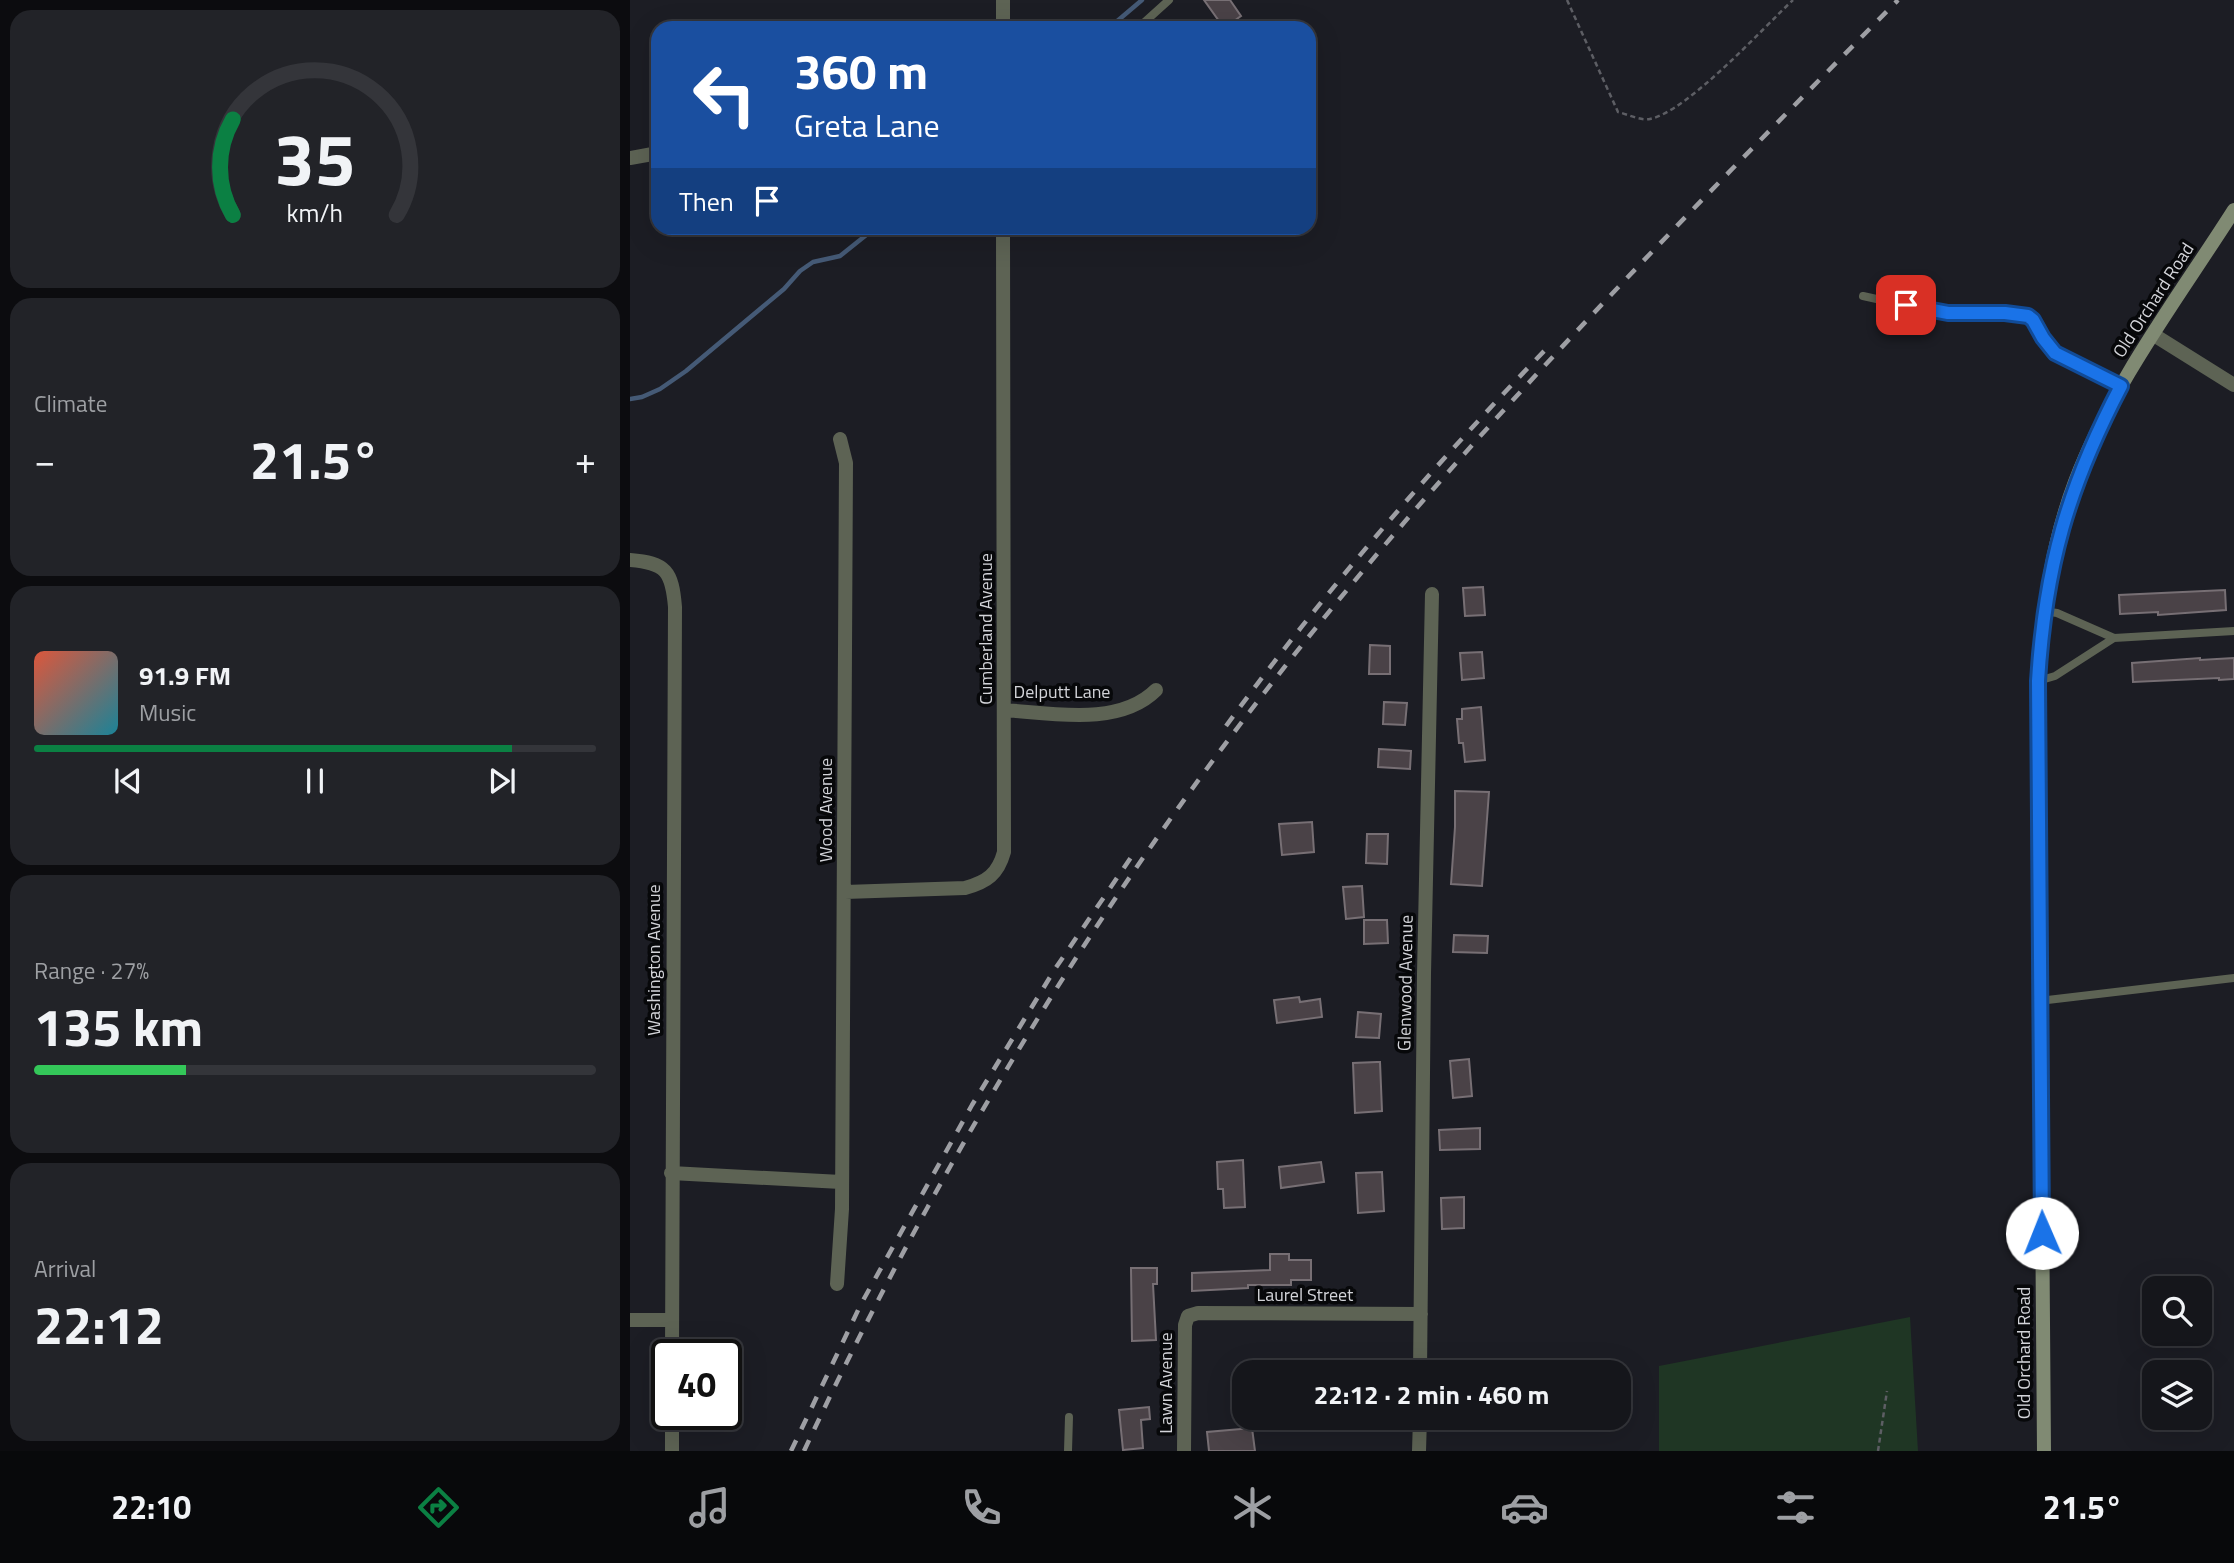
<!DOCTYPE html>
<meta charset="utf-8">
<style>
:root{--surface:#15161b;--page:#222328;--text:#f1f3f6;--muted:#9d9fa3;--line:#34353a;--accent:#0b8043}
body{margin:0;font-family:"Titillium Web",sans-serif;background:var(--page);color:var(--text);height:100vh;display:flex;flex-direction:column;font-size:26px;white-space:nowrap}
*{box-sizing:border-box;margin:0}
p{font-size:23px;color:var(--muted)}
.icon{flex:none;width:38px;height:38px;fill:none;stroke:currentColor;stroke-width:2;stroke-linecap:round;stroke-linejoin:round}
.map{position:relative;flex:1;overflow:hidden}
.drawer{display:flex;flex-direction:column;gap:10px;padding:10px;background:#0c0c0f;width:630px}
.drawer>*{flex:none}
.hud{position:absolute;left:21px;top:21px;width:665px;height:214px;border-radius:21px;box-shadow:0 7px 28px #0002,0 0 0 2px var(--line);background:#1a4fa0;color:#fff;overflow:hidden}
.tools{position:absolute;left:1512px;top:1276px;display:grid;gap:14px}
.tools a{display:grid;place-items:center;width:70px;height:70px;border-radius:14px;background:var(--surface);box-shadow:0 7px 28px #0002,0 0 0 2px var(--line);font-size:35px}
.speed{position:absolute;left:21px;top:1339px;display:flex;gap:14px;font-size:35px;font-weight:700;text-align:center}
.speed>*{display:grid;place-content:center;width:91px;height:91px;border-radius:50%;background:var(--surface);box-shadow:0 7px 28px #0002,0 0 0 2px var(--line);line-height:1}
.speed .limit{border:4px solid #111;border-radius:10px;background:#fff;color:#111}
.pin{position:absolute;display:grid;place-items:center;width:60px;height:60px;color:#fff;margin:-30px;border-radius:14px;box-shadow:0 4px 10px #0006}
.me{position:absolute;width:77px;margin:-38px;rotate:359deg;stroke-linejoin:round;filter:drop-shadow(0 0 5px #0008)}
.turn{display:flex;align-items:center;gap:24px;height:147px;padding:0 28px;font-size:32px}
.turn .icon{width:91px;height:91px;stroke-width:2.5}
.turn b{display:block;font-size:49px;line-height:60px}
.then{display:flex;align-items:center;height:66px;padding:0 28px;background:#0003;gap:14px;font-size:26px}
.big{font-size:52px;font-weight:700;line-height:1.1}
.drawer .tile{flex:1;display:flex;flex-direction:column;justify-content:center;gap:10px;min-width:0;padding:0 24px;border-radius:21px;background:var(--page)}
.drawer .dial{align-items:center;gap:0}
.dial svg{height:182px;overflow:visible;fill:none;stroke:var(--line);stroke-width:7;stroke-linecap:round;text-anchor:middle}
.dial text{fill:var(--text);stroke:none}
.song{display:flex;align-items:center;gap:21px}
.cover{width:84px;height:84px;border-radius:10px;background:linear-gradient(135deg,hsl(10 70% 55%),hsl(190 70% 35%))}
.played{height:7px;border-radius:4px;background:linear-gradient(90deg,var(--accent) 85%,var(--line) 85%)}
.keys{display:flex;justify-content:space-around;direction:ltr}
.heat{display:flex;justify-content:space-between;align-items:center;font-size:38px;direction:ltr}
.charge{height:10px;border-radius:5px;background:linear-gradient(90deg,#34c759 27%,var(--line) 0)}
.trip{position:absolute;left:602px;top:1360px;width:399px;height:70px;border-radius:21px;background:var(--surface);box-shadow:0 7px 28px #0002,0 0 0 2px var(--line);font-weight:700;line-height:70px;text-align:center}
.tab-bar{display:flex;height:112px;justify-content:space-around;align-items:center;background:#08090b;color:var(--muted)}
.tab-bar .icon{width:49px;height:49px}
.tab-bar .current{color:var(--accent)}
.tab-bar b{font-size:32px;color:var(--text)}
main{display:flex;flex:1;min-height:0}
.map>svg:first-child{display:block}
.green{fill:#1f3624}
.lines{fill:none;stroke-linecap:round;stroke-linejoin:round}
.stream{stroke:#455a76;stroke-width:4.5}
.building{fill:#4a4247;stroke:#776f74;stroke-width:2}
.path{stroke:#5d5e64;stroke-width:2.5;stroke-dasharray:5 3.5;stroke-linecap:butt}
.lane{stroke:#5d6354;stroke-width:8}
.street{stroke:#5d6354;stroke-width:14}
.secondary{stroke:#808a73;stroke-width:14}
.rail{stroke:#9e9fa4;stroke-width:4.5;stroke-dasharray:12 12;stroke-linecap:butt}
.route-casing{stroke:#114b97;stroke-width:18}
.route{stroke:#1a73e8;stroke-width:12}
.labels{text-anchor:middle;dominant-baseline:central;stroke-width:7;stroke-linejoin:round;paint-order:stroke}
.street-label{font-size:18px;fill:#d3d4d9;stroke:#07080a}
</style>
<main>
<section class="drawer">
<div class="tile dial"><svg viewBox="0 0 100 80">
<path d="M14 69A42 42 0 1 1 86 69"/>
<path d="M14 69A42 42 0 0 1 14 27" stroke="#0b8043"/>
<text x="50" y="56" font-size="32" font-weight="700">35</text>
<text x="50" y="72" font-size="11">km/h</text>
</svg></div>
<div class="tile"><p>Climate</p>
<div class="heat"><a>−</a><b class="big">21.5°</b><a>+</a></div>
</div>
<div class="tile">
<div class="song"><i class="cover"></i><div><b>91.9 FM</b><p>Music</p></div></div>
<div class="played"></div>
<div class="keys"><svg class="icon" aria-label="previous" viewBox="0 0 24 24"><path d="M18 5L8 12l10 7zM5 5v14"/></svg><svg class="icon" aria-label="pause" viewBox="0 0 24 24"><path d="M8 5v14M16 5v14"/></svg><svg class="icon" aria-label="next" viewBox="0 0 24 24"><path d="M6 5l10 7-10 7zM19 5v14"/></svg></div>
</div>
<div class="tile"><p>Range · 27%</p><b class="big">135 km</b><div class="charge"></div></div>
<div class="tile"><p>Arrival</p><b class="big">22:12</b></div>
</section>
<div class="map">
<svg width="1604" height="1451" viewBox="0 0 1604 1451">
<rect width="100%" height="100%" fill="#1c1d24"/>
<path class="green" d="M1280,1317L1288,1451H1029V1366Z"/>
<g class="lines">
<path class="stream" d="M479,28L512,0
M0,399L12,397L30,389L56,371L154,289L170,271L183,262L210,256L245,228"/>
</g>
<path class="building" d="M574,0H600L611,16L594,28Z
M853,587L855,615L835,616L833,588Z
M1595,590L1596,610L1528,615V612L1490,614L1489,595Z
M740,645L760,646V674H739Z
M852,652L854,678L832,680L830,653Z
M1570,658V660L1604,658V679L1589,680V678L1503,682L1502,663Z
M754,702L777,703L775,725L753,724Z
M851,707L855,760L835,762L833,743H829L827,719H832V709Z
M749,749L781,751L780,769L748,767Z
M825,791L859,792L852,886L821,884L825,827Z
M682,822L684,852L652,855L649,824Z
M737,834H758L757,864L736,863Z
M732,886L734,917L716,919L713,887Z
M734,920H757L758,943L734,944Z
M824,935L858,936L857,953L823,952Z
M669,997L670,1002L690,999L692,1017L647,1023L644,1000Z
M728,1012L751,1014L749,1038L726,1037Z
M839,1059L842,1096L823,1098L820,1061Z
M747,1062H750L752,1111L725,1113L723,1063Z
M850,1128V1149L810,1150L809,1130Z
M613,1160L615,1207L594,1208L593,1189H588L587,1162Z
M691,1162L694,1182L651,1188L649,1167Z
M752,1172L754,1211L728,1213L726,1173Z
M834,1197V1228L812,1229L811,1198Z
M640,1254H659V1260H681V1280H661V1285H618V1288L562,1291V1273L640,1270Z
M501,1268H527V1284H523L526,1340L502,1341Z
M519,1407L520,1419L511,1420L513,1448L493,1450L489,1410Z
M622,1428L625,1451H579L577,1432Z"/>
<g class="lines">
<path class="path" d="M937,0L988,112C997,114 1011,121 1020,119C1058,111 1132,29 1163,0
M1248,1451L1257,1391"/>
<path class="lane" d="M508,28L539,0
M1233,296L1301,311L1375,313L1398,316L1403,319L1413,338L1425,353L1491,386
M1414,611L1427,613L1484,638
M1408,681L1425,676L1484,638L1604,631
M1409,1001L1604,978
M438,1451L439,1417"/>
<path class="street" d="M373,0V28
M0,158L28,153
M1524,335L1604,385
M0,560C36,563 42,571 45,607L42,1354
M374,710C421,713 489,727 526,690
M215,892L335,888C357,882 368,874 374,852L373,228
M41,1173L211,1182
M207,1284L212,1209L216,463L210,439
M0,1320H41
M790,1372L794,974L802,594
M42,1414V1451
M554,1451L555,1325L558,1316L568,1313L791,1314
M789,1451L790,1418"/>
<path class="secondary" d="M1414,1451L1408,681C1412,613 1421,546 1445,482C1482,384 1548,298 1604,210"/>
<path class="rail" d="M596,726C694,592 803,466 918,347
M161,1451L231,1304L342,1105L425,969L506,850
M174,1451C292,1199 434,957 602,735C801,471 1036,236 1268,0"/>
</g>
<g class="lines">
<g class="route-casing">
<path id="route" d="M1276,305L1318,313H1375L1398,316L1403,320L1413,338L1425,353L1491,386C1438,487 1415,567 1408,681L1412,1233"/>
</g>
<use href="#route" class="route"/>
</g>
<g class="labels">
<g class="street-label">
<text transform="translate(1523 300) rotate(-57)">Old Orchard Road</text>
<text transform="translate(355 629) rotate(-90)">Cumberland Avenue</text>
<text x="432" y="691">Delputt Lane</text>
<text transform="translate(195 810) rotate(-90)">Wood Avenue</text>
<text transform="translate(23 960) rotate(-90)">Washington Avenue</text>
<text transform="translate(775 983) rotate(-89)">Glenwood Avenue</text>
<text x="675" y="1294">Laurel Street</text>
<text transform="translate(1393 1353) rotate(-90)">Old Orchard Road</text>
<text transform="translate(535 1383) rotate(-90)">Lawn Avenue</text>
</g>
</g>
</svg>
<div class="tools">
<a><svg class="icon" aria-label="search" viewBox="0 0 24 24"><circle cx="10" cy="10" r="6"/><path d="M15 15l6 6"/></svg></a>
<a><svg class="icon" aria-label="layers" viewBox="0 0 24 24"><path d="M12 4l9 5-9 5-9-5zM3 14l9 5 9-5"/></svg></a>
</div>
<div class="speed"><div class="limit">40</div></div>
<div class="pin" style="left:1276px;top:305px;background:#d93025"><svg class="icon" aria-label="arrive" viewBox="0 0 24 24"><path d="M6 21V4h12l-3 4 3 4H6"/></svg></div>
<svg class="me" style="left:1412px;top:1233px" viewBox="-20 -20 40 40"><circle r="19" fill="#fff"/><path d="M0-13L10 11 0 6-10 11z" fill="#1a73e8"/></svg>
<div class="trip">22:12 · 2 min · 460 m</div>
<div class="hud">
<div class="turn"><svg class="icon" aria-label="left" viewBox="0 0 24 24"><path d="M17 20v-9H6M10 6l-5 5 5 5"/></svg><div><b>360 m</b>Greta Lane</div></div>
<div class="then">Then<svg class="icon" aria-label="arrive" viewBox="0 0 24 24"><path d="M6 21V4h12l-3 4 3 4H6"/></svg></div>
</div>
</div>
</main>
<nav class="tab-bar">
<b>22:10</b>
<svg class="icon current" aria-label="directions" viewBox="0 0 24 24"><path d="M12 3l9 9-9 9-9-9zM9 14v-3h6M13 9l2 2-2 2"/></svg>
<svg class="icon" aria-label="music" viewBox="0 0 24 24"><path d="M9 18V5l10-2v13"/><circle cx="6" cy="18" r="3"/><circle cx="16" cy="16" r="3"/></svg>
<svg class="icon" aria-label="phone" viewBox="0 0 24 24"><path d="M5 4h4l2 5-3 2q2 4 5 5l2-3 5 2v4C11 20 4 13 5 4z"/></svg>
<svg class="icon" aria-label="climate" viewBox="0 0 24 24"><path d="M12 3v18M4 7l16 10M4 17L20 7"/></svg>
<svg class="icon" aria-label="car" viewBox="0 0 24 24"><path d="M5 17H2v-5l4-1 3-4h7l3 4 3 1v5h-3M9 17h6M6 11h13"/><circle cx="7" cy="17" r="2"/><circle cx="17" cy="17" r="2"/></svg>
<svg class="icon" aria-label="filters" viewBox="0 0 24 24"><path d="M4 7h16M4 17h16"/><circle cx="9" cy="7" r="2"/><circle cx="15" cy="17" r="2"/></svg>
<b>21.5°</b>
</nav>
